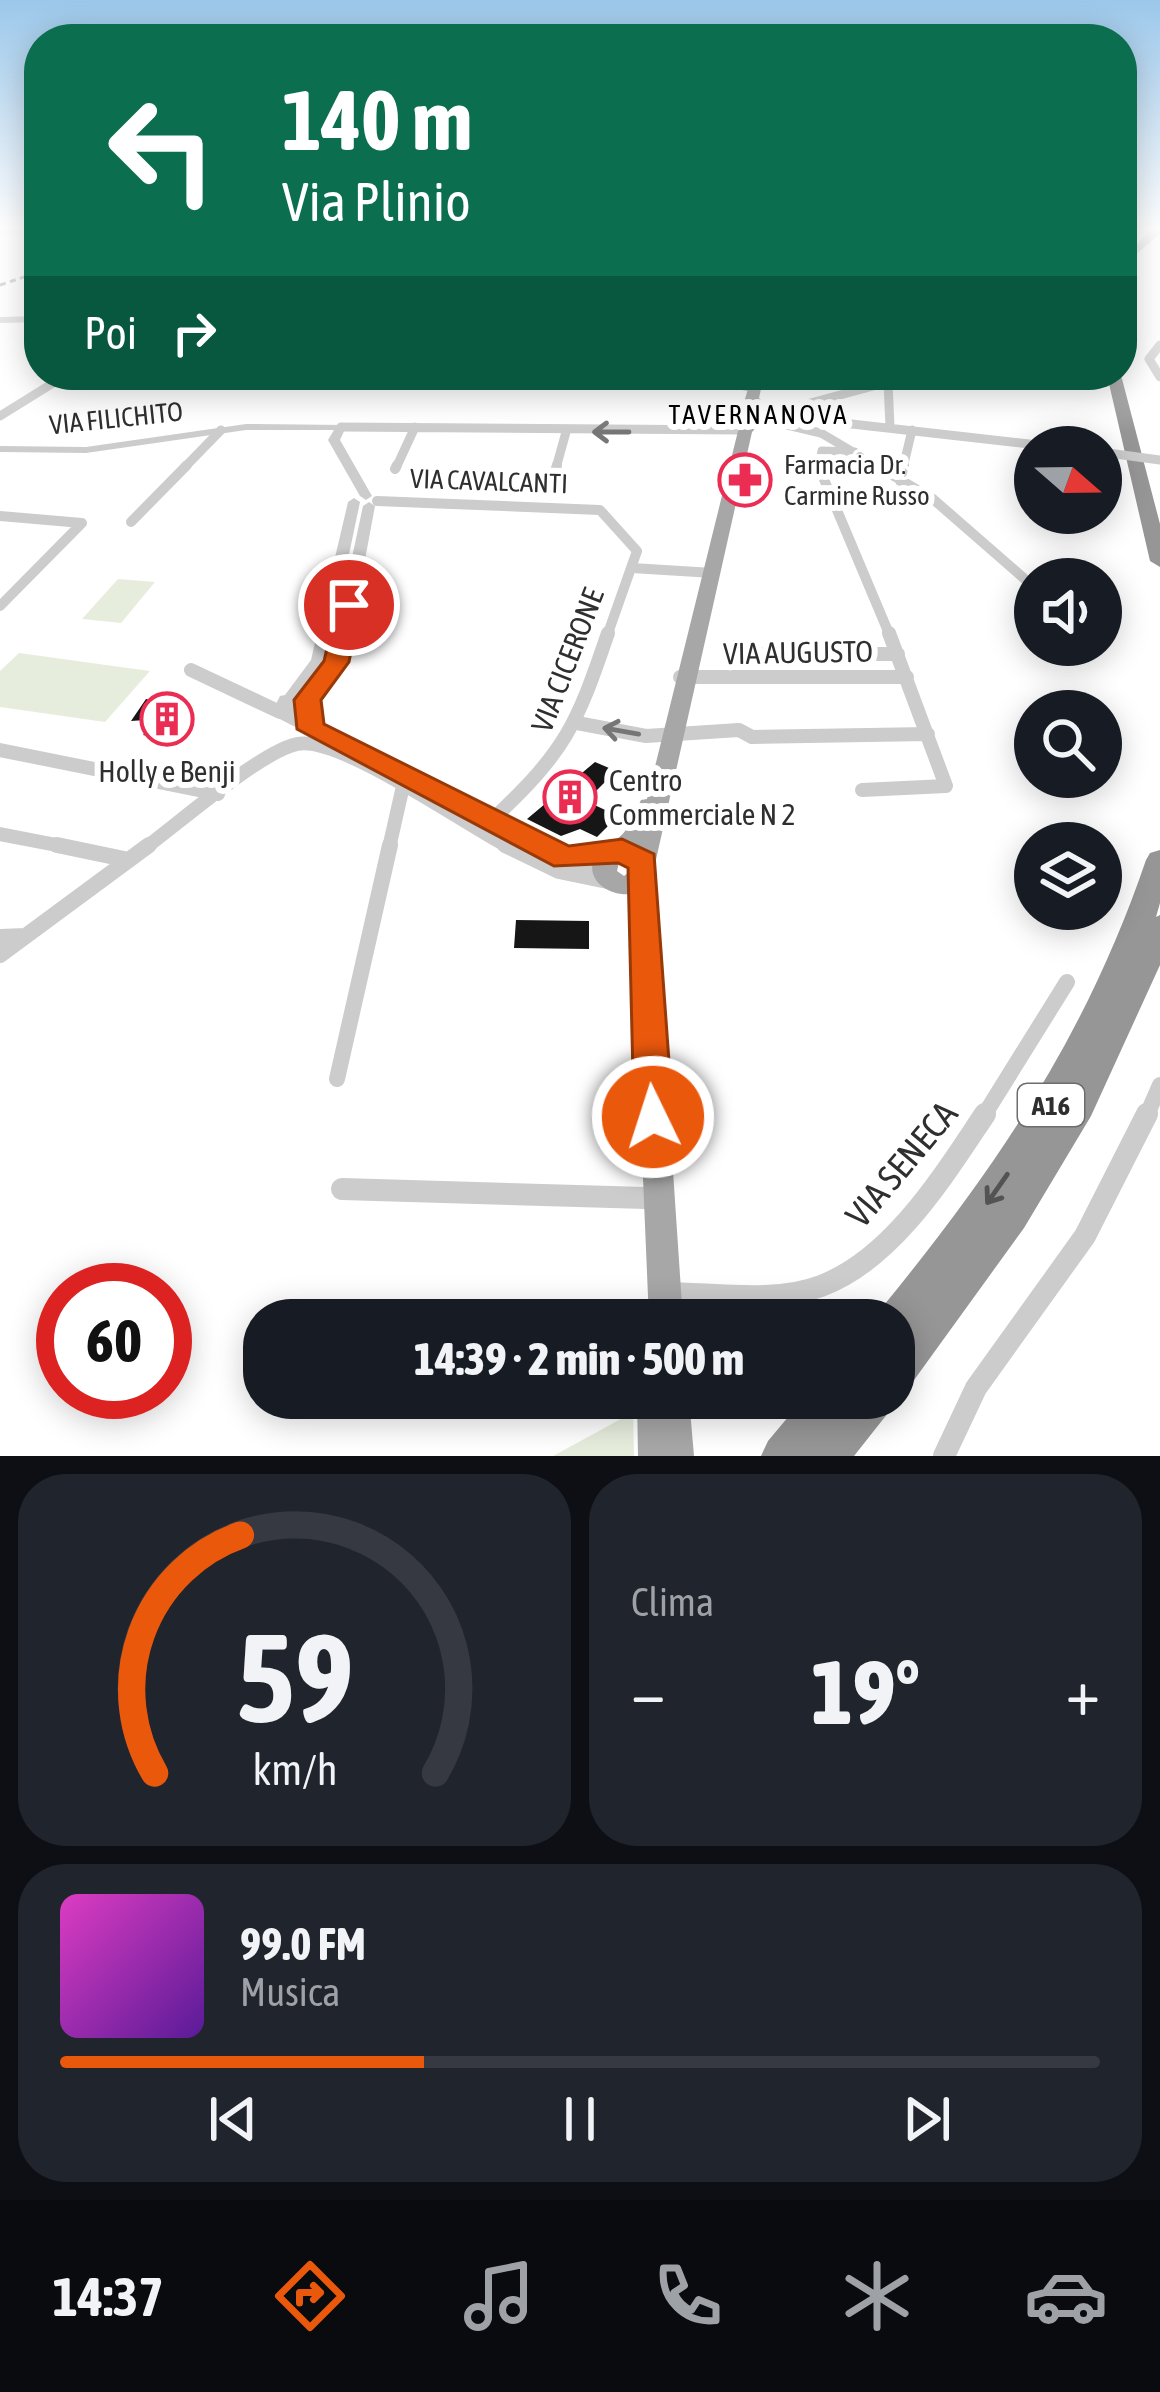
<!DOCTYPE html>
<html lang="it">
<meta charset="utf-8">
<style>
:root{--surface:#171b24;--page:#20242c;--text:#f1f3f6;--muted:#9ea1a6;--line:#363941;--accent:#ea580c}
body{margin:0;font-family:"Asap Condensed",sans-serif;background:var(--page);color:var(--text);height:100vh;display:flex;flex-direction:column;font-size:45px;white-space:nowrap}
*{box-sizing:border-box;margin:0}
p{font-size:39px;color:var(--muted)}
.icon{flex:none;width:66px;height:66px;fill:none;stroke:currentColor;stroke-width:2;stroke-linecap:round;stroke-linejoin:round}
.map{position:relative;height:1456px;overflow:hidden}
.details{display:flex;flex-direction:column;gap:18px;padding:18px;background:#0d0f14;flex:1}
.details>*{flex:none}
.top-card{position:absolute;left:24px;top:24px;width:1113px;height:366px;border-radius:48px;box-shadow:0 6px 30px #0003;background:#0b6e4f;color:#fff;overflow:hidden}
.needle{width:78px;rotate:110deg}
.tools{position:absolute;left:1014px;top:426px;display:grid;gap:24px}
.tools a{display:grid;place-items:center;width:108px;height:108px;border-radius:50%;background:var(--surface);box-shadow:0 6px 30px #0003;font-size:60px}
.speed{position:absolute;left:36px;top:1263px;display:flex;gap:24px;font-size:60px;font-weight:700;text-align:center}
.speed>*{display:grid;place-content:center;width:156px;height:156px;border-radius:50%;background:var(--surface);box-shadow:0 6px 30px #0003;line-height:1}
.speed .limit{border:18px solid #d22;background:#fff;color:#111}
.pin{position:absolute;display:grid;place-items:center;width:102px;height:102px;color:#fff;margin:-51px;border:6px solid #fff;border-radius:50%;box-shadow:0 3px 12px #0007}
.me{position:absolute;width:132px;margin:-66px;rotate:356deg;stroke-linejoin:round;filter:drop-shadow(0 0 9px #0008)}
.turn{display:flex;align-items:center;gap:42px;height:252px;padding:0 60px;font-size:54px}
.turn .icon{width:156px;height:156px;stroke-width:2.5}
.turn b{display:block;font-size:84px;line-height:102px}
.then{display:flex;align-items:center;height:114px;padding:0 60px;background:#0003;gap:24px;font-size:45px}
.big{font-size:90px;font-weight:800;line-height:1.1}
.details .tile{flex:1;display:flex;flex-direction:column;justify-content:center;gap:18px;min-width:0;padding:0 42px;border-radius:48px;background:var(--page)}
.details .dial{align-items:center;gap:0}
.dial svg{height:312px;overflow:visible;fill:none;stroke:var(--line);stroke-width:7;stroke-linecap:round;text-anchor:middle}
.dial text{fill:var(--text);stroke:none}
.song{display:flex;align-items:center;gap:36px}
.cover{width:144px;height:144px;border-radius:18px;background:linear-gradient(135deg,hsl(310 70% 55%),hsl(270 70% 35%))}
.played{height:12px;border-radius:6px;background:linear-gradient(90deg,var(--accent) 35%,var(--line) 35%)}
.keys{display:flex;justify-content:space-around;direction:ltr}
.heat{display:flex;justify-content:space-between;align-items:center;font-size:66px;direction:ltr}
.details .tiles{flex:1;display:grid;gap:18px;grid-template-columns:1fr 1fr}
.tile:last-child{grid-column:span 2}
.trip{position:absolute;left:243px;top:1299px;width:672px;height:120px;border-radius:48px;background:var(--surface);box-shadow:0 6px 30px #0003;font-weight:800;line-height:120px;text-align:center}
.menu{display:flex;height:192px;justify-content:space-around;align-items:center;background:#090b0e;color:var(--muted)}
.menu .icon{width:84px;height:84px}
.menu .current{color:var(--accent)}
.menu b{font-size:54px;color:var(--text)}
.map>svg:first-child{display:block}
.green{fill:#e7eddd}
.building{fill:#161616}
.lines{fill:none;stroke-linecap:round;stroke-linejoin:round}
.minor-far5{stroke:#ccc;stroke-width:6}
.minor-far4{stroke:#ccc;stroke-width:9}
.minor-far3{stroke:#ccc;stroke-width:10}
.minor-far2{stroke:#ccc;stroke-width:14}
.minor-far1{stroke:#ccc;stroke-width:16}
.minor{stroke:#ccc;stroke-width:22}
.tertiary{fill:#ccc;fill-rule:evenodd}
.primary{fill:#a7a7a7;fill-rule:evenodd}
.motorway{fill:#969696;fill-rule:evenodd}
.rail{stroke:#848484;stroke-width:3;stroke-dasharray:6 4.5;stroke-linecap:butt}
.minor-bridge{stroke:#ccc;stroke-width:9}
.oneway{stroke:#767676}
.oneway2{stroke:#535353}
.route{fill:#ea580c;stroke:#983908;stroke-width:3}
.labels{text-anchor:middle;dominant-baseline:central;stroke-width:12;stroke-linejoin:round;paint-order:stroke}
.far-neighbourhood-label{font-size:27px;letter-spacing:3px;fill:#000;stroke:#fff}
.far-street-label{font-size:27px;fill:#2f2f2f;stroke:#fff}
.far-poi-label{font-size:27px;fill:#2f2f2f;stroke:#fff;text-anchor:start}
.shield{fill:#fff;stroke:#6d6d6d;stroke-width:3}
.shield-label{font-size:27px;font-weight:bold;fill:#2f2f2f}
.street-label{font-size:30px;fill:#2f2f2f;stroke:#fff}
.poi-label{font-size:30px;fill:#2f2f2f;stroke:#fff}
.near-street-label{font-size:36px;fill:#2f2f2f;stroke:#fff}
</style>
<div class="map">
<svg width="1160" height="1456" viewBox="0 0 1160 1456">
<rect width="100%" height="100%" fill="#fff"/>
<path class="green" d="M118,579L155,582L121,623L82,619Z
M19,653L150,671L105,722L0,707V671Z
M633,1413L634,1456H553L630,1414Z"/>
<path class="building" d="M146,699L177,706L171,712L180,714L157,738L143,735L159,719L131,721Z
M595,762L616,771L586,801L618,816L597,837L580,829L561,836L527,819Z
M516,920L589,921V949L514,948Z"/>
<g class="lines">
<path class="minor-far5" d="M0,231L39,230
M0,320L39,319"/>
<path class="minor-far4" d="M1160,345L1149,359L1160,377
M690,375L755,388
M965,375L1055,385L1088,375
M888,382L890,427
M781,411L888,382L947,375
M772,415L1056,447
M0,416L66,375
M766,420L821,433L880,468
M341,427L739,430
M184,468L221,430
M396,468L415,427
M556,468L566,432
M819,468L822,451L855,452
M903,468L912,430"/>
<path class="minor-far3" d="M818,465L890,636
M875,465L933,499L1035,588
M395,469L397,465
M554,475L557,465
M900,481L904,465
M377,501L600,510L637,551L607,636
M0,516L82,523
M131,522L187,465
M632,568L713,573
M0,606L82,523"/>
<path class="minor-far2" d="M734,654H898
M191,670L280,712
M680,677H907
M577,723L646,736L739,730L752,737L928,734
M0,750L218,794
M862,790L946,786L889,633
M493,819C566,750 576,727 608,633
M0,834L72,848
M145,848C179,823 260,752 297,744C340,735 467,826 511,848
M389,848L403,786"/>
<path class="minor-far1" d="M57,845L129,860
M505,845L559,871L612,882
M0,937L26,936
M0,955L149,845
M337,1079L390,845
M983,1117L1067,982
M1146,1117L1160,1085"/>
<path class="minor" d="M342,1189L646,1198
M664,1293C713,1293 774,1304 821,1286C893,1259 944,1175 985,1114
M944,1456L976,1388L1085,1236L1147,1114"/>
<path class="tertiary" d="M246,424L345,425L346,427L340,440L372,496L366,500L360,496L328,440L334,430H246L86,453L0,452V446L86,447Z
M354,498L360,502L327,659L332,651L363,506L369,502L375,506L348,651L313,702L316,711L314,715L303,718L571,852L608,862L611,867L608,872L601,874L559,863L274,716L272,712L280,696L285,695L311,660L348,502Z"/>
<path class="primary" d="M752,375H764L759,398L778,418L771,422L763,421L752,432L653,873L683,1320H649L631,894C607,897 580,876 598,852C607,839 602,849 614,841C629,832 634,815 641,800L647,799L738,431L750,419L739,414L751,406L745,399ZM620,858H625L629,863V872L624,876L617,871Z
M637,1398H689L694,1456H638Z"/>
<path class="motorway" d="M1152,229H1160V233L1122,267V258Z
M1107,375H1121L1160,524V567L1150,561Z
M1160,850V903L1156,917L1160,915V965L1091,1116L1024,1228L909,1387L894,1393V1320H876L880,1310C997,1167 1086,1036 1146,860L1150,853Z
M804,1398H894L888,1413L854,1456H761L768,1441Z"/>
<path class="rail" d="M0,285L39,272"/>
<path class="minor-bridge" d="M1108,453L1160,460"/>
</g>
<defs><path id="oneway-shaft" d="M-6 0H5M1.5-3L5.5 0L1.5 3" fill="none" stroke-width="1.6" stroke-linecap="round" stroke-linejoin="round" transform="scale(3)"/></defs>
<g class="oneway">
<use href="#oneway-shaft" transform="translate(611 432) rotate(-180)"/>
<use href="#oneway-shaft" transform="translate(621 731) rotate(-170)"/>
</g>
<use class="oneway2" href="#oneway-shaft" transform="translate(997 1189) rotate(125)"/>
<linearGradient id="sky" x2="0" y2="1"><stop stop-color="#9bc7ea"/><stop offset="0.53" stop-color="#fff"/><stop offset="1" stop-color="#fff" stop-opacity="0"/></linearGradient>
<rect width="1160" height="432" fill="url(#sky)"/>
<path class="route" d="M349,598L360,605L349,662L321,700L324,724L569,846L622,839L654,854L673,1117L667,1130L653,1136L640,1130L634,1117L628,868L618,863L554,866L297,729L294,700L324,661L337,605Z"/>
<defs>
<g id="pharmacy-ring" transform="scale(2.7)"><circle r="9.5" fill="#fff" stroke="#eb2d53" stroke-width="1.5"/><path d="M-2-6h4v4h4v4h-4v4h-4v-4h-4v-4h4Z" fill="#eb2d53"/></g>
<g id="building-ring" transform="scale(2.7)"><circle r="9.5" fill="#fff" stroke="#eb2d53" stroke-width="1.5"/><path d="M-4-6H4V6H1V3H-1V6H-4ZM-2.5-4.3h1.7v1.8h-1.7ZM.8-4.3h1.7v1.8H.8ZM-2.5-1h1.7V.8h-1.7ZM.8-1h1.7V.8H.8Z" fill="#eb2d53"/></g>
</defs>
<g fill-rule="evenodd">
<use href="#pharmacy-ring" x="745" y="480"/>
<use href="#building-ring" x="167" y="719"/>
<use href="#building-ring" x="570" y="797"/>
</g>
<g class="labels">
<g class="far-neighbourhood-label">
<text x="759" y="414">TAVERNANOVA</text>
</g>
<g class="far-street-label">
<text transform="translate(116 418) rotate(-6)">VIA FILICHITO</text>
<text transform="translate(489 481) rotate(2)">VIA CAVALCANTI</text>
</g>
<g class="far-poi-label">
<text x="784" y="464">Farmacia Dr.<tspan x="784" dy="31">Carmine Russo</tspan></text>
</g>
<rect class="shield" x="1018" y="1084" width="66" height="42" rx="9"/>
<g class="shield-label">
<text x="1051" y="1105">A16</text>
</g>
<g class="street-label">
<text transform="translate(798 652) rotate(-1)">VIA AUGUSTO</text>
<text transform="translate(567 660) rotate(-69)">VIA CICERONE</text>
</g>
<g class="poi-label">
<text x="167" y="771">Holly e Benji</text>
<text x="609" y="780" text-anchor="start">Centro<tspan x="609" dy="34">Commerciale N 2</tspan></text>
</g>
<g class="near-street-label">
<text transform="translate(901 1164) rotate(-50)">VIA SENECA</text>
</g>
</g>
</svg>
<div class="tools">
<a><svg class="needle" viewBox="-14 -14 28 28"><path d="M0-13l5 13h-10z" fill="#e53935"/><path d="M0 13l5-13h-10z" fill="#9ea1a6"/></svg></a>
<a><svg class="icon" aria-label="sound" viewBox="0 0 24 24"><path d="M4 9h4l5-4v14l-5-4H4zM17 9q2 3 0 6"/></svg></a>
<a><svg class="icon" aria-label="search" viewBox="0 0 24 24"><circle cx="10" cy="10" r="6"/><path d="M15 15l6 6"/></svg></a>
<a><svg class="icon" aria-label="layers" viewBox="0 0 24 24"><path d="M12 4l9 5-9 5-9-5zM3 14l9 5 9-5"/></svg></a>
</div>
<div class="speed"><div class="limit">60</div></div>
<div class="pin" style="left:349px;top:605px;background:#d93025"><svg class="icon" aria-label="arrive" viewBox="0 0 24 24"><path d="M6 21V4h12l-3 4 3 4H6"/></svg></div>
<svg class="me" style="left:653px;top:1117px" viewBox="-20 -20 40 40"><circle r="17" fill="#ea580c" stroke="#fff" stroke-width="3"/><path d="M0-11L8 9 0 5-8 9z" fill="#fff"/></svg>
<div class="trip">14:39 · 2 min · 500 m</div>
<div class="top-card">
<div class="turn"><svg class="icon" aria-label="left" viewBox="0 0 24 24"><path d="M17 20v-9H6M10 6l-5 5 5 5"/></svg><div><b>140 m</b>Via Plinio</div></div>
<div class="then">Poi<svg class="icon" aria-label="right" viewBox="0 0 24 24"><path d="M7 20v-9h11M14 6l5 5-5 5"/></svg></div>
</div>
</div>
<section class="details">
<div class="tiles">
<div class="tile dial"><svg viewBox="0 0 100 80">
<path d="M14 69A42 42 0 1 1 86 69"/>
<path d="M14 69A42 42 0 0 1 36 8" stroke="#ea580c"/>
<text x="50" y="56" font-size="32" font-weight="700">59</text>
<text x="50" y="72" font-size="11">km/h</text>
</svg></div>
<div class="tile"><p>Clima</p>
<div class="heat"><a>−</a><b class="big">19°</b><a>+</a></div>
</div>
<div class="tile">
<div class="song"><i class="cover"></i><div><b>99.0 FM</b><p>Musica</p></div></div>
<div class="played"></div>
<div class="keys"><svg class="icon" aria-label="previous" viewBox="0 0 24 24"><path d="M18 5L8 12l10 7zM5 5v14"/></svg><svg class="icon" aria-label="pause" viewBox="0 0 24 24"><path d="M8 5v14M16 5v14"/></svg><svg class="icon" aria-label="next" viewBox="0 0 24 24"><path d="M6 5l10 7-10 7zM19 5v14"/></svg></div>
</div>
</div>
</section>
<nav class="menu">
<b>14:37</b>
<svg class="icon current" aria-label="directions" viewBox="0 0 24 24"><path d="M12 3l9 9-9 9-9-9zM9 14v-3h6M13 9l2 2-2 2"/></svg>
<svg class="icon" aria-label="music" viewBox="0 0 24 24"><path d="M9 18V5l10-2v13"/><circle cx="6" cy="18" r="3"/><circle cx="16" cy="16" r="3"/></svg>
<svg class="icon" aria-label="phone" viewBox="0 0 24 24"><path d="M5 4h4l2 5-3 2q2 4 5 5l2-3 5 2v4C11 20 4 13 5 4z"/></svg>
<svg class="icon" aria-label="climate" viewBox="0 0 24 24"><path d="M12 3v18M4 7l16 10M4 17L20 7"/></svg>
<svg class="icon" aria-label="car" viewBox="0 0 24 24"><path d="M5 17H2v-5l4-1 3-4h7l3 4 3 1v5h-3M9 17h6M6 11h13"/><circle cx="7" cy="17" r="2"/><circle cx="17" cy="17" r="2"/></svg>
</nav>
